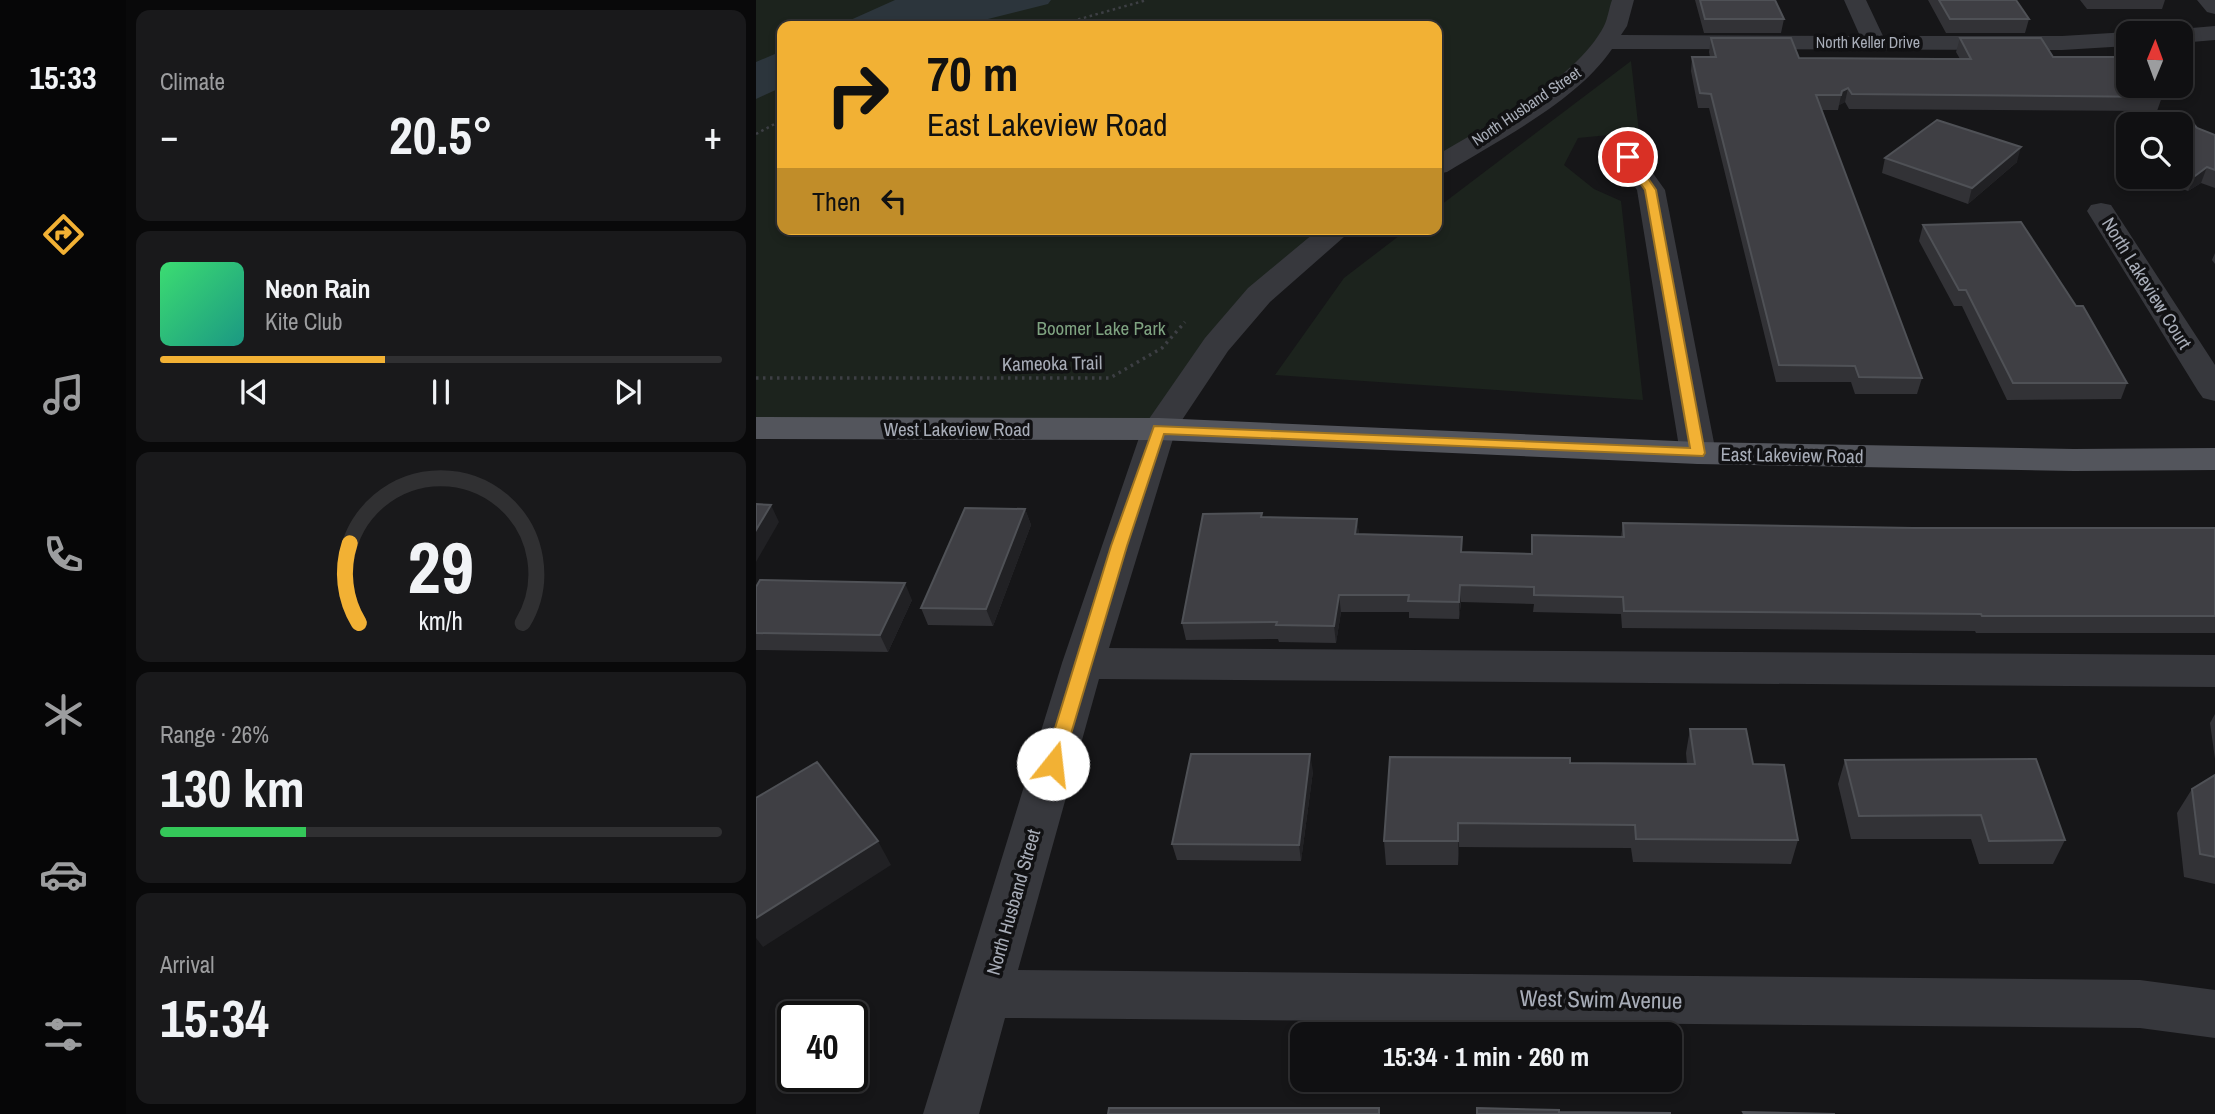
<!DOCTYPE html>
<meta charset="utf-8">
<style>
:root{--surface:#101012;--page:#19191b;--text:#f1f3f6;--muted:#9c9d9f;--line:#303032;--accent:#f2b134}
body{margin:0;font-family:"Archivo Narrow",sans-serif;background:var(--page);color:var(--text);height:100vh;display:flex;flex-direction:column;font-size:26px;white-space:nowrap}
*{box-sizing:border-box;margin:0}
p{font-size:23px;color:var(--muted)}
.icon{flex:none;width:38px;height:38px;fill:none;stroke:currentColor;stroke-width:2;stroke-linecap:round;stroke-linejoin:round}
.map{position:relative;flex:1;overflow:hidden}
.drawer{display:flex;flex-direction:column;gap:10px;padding:10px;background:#09090a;width:630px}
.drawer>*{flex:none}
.hud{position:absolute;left:21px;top:21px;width:665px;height:214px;border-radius:14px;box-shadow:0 4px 10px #0003,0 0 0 2px var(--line);background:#f2b134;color:#111;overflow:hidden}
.needle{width:46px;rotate:1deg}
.buttons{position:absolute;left:1360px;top:21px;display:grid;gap:14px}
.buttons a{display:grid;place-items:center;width:77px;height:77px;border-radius:14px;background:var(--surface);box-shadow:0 4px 10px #0003,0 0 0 2px var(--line);font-size:35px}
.speed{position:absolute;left:21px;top:1001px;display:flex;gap:14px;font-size:35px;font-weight:700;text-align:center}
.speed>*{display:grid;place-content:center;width:91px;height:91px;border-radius:50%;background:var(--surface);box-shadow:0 4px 10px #0003,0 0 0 2px var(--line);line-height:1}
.speed .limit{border:4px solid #111;border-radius:10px;background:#fff;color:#111}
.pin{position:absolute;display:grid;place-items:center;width:60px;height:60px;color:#fff;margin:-30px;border:4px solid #fff;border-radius:50%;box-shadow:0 2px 7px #0007}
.me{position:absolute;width:77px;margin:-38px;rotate:16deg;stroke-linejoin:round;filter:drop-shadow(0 0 5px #0008)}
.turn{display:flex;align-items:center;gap:24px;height:147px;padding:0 35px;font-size:32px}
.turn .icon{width:91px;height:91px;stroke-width:2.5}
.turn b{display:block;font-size:49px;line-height:60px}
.then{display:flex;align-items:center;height:66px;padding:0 35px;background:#0003;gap:14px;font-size:26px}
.big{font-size:52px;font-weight:700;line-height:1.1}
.drawer .widget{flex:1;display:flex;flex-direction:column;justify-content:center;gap:10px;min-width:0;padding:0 24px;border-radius:14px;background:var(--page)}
.drawer .dial{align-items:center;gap:0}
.dial svg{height:182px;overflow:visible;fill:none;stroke:var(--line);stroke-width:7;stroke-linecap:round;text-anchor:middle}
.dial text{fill:var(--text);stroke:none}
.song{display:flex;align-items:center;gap:21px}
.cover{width:84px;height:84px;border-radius:10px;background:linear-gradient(135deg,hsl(140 70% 55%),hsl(170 70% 35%))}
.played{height:7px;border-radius:4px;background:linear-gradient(90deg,var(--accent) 40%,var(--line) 40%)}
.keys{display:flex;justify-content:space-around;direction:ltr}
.heat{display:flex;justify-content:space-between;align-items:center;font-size:38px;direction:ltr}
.charge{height:10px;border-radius:5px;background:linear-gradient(90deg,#34c759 26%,var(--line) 0)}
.trip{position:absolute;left:534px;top:1022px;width:392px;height:70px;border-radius:14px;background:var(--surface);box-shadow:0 4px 10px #0003,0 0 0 2px var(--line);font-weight:700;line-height:70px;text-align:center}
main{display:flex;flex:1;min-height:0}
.menu{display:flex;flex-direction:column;width:126px;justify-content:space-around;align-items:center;background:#060607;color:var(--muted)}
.menu .icon{width:49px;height:49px}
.menu .current{color:var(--accent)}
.menu b{font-size:32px;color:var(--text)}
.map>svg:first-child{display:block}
.green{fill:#1c231d}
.water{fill:#2c353c}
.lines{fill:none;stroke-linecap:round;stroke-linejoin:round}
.path-far1{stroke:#3d3f44;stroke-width:2.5;stroke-dasharray:2.5 3.5;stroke-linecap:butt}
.path{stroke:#3d3f44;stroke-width:3.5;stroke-dasharray:2.5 4.5;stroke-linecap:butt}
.minor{fill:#37383d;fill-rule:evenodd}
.major{fill:#53555c;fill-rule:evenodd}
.wall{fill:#323236}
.shaded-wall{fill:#212124}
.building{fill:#3f3f44;stroke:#4f5156;stroke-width:2}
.route{fill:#f2b134;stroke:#9d7322;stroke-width:2}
.labels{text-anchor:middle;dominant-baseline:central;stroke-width:7;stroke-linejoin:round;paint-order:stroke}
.far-street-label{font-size:16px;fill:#a8adb8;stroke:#111113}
.street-label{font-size:19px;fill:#a8adb8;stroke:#111113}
.park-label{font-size:19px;fill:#7fa381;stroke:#111113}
.near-street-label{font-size:23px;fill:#a8adb8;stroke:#111113}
</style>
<main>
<nav class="menu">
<b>15:33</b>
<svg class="icon current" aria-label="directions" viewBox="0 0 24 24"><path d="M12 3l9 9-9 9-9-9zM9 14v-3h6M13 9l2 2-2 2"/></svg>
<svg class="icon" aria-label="music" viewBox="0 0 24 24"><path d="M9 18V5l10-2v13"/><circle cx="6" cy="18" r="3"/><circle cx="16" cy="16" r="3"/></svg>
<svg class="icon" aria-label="phone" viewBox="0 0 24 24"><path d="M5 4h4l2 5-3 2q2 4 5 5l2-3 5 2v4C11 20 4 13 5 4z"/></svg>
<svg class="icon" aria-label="climate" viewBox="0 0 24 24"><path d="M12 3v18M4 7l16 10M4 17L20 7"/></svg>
<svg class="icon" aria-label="car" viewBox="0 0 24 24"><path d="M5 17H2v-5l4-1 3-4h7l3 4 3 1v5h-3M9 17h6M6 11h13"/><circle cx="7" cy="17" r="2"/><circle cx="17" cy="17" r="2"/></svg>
<svg class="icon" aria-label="filters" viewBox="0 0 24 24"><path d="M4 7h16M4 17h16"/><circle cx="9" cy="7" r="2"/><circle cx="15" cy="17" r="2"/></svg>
</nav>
<section class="drawer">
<div class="widget"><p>Climate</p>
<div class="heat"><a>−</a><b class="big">20.5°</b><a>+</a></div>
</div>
<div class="widget">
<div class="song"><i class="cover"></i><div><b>Neon Rain</b><p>Kite Club</p></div></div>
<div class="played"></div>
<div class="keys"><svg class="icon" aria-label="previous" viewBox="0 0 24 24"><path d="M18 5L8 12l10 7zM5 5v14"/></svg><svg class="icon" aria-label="pause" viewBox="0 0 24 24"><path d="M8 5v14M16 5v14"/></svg><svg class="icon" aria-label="next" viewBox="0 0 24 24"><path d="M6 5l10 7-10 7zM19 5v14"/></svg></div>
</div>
<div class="widget dial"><svg viewBox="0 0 100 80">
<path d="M14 69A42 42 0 1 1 86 69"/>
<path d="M14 69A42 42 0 0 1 10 34" stroke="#f2b134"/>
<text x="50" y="56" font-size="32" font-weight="700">29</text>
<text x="50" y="72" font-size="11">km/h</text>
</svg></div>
<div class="widget"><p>Range · 26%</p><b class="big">130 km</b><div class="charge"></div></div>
<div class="widget"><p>Arrival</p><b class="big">15:34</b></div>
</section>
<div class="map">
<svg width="1459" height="1114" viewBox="0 0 1459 1114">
<rect width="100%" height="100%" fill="#161618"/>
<path class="green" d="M0,0H865L864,10L801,89L681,165V26H26V229H580L400,426L0,424Z
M875,61L883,132L822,138L808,165L838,189L865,201L887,400L519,375L588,278L652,229H681V208Z"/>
<path class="water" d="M139,0H295L292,4L204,26H81Z
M26,51V87L0,99V62Z"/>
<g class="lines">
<path class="path-far1" d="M299,26L391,0
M0,134L26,120"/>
<path class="path" d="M0,378H354L406,348L429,322"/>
<path class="minor" d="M856,0H878L871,26L865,35L1104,36L1088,0H1110L1127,36H1306L1372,32L1377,33H1372V46L1306,50L856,49C820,102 744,139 691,172L681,174V155C731,125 821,79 848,26C852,18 853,8 856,0Z
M1441,0H1459V14L1451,12Z
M1459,26V40L1424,43V33H1414L1424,29Z
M872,149L881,151L909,190L960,453L955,461L942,464L929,461L924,453L881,190L859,157L863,151Z
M1345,203L1355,205L1459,365V401L1447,398L1442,391L1331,211L1335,205Z
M563,229H597L514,302L472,351L420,429L353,648L1459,655V687L343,679L262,970L1384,980L1459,990V1038L1384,1028L249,1018L223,1114H167L306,663L386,429L449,338L492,288Z"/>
<path class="major" d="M0,417L403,418L942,442L1318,449L1459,448V470L1318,471L942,464L403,440L0,439Z"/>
</g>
<path class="wall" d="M939,0H1019L1028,19L1025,33H948Z
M1172,0H1260L1273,19L1269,33H1190Z
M1324,0H1409L1406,9H1331Z
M955,38L1043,58L1204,59L1200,52L1204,38L1297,57L1406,97L1401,111L1093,109L1089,102L1083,105L1082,110H1065L1166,378L1161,394H1099L1095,382H1020L953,108H942L935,71L936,57H954L953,52Z
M1424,124L1459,135V188L1445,183L1432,191L1394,177H1424Z
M1129,158L1261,162L1212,204L1126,173Z
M1167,225L1371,383L1365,399L1251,400L1206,306H1198L1163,241Z
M1459,253V264L1456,260Z
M269,509L275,525L237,626L172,625L165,608Z
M507,518L601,519L603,535L706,537V552L775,554L865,537L867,523L1157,528H1459V633H1220L1219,631L866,628L865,614L777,612L778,604L705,602L703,619L653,618V612H585L580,643L523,642L522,639L430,640L426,623Z
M0,587L156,600L132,652L0,650Z
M1459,714V759L1454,723Z
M934,729L997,764L1042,840L1035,864L877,862L875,848L703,847L702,865H630L628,841L814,763L931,764L930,753Z
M1089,760L1309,840L1297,864H1223L1215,839H1095L1082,784Z
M557,771L545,861L421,860L416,844Z
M1459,775V884L1428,877L1421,813L1436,789Z"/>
<path class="shaded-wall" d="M1092,88L1089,102L1083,105L1086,91Z
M1265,147L1261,162L1212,204L1216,188Z
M1451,167L1445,183L1432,191L1439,176Z
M15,505L23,522L0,562V530Z
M269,509L275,525L237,626L230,609Z
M601,519L603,536L599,534Z
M149,583L156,600L132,652L124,635Z
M704,585L705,602L703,619V602Z
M583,595L585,612L580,643L578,626Z
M554,754L557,771L545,861L543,845Z
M702,823L703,847L702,865Z
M122,841L135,865L7,947L0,938V918Z"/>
<path class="building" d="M944,0H1019L1028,19H949Z
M1183,0H1260L1273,19H1194Z
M955,38H1035L1043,58L1182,59H1215L1204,38H1285L1297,57H1372V86H1397L1406,97L1096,94L1092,88L1086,91L1085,95H1060L1166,378L1103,377L1099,366L1023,365L955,94L944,93L936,57H960Z
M1428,113L1441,128L1459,135V170L1451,167L1439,176L1424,171V124H1411Z
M1181,120L1265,147L1216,188L1129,158Z
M1265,222L1320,306H1327L1371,383H1257L1210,290H1203L1167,225Z
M0,504L15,505L0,530Z
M209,508L269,509L230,609L165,608Z
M506,513L505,517L601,519L599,534L706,537L705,552L776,554V535L868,537L867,523L1157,528H1459V616H1226L1225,614L868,611L867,597L778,595V587L704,585L703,602L652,601L653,595H583L578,626L520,625L521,622L426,623L447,514Z
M4,580L149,583L124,635L0,633V587Z
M934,729H990L997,764L1028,765L1042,840L880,839L879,825L702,823V841H628L634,757L814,758V763L939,764Z
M435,754H554L543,845L416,844Z
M1280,759L1309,840L1233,841L1225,815L1103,816L1089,760Z
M61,762L122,841L0,918V798Z
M1459,775V857L1444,854L1436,789Z
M353,1108H623V1114H352Z
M721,1108L803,1110V1112L914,1113V1114H721Z
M987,1112L1079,1114H988Z"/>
<path class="route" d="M868,155H876L900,190L949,453L947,456L408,434L371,546L306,764L304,770L297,772L291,770L288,764L355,546L398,426L934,448L889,190L866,157Z"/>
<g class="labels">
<g class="far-street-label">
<text x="1112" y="42">North Keller Drive</text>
<text transform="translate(770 106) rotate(-34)">North Husband Street</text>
</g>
<g class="street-label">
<text transform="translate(1391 283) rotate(58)">North Lakeview Court</text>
<text transform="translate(296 363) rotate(-1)">Kameoka Trail</text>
<text x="201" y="429">West Lakeview Road</text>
<text transform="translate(1036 455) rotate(1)">East Lakeview Road</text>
<text transform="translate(257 902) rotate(-74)">North Husband Street</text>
</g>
<g class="park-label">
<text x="345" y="328">Boomer Lake Park</text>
</g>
<g class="near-street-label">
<text transform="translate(845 999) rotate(1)">West Swim Avenue</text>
</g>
</g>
</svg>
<div class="buttons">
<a><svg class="needle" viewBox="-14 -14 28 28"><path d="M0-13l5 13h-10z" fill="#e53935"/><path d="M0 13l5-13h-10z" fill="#9c9d9f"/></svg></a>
<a><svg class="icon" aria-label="search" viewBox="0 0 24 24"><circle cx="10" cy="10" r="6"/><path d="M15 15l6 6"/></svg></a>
</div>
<div class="speed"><div class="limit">40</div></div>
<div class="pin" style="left:872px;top:157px;background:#d93025"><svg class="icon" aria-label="arrive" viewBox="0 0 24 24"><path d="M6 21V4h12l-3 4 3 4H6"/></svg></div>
<svg class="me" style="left:297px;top:764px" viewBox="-20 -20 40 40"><circle r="19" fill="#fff"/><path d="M0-13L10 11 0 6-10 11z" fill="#f2b134"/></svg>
<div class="trip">15:34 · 1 min · 260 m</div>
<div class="hud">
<div class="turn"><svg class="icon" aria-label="right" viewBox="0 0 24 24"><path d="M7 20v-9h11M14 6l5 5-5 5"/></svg><div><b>70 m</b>East Lakeview Road</div></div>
<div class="then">Then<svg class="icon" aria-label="left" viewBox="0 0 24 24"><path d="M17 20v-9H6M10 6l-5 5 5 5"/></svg></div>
</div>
</div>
</main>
